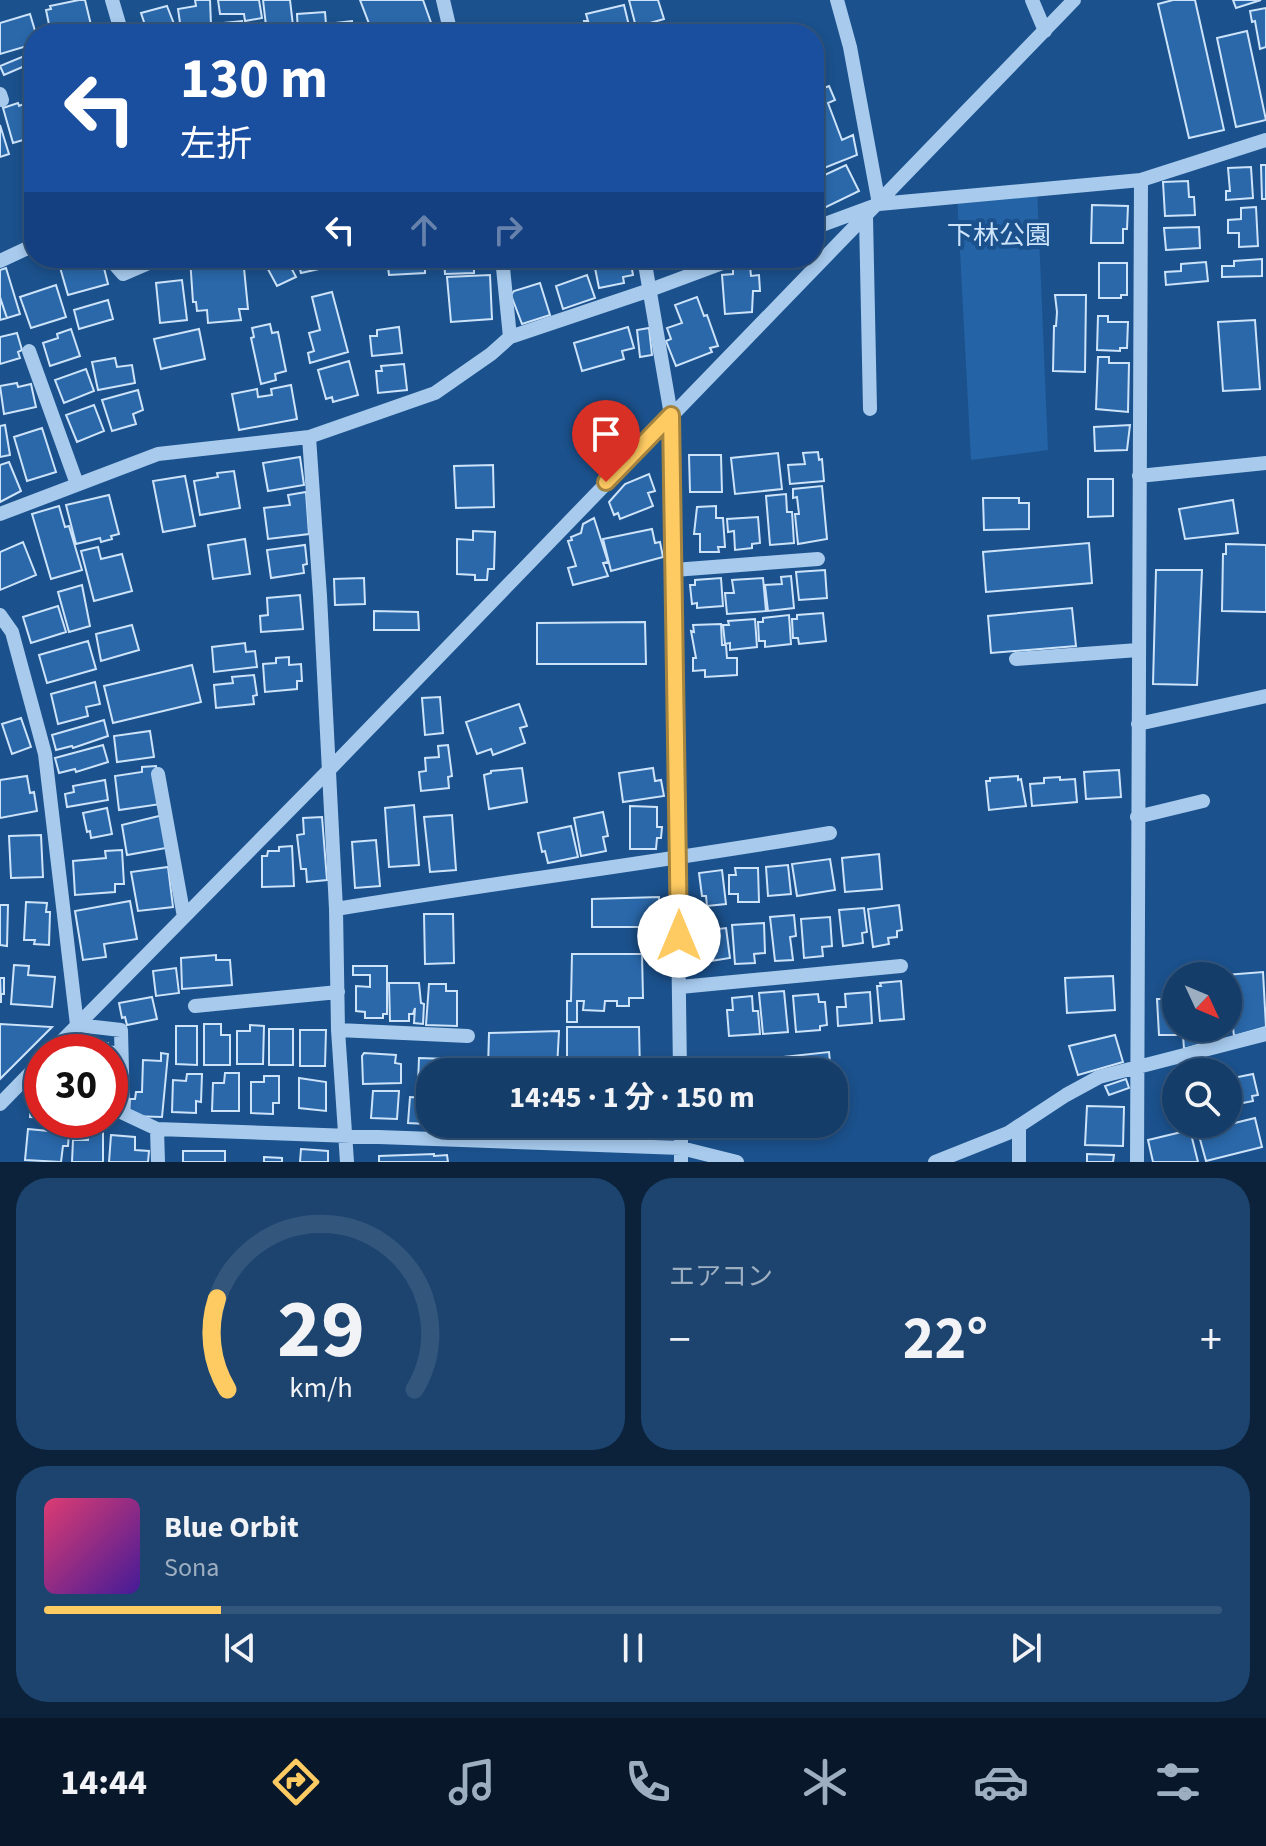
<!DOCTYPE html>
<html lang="ja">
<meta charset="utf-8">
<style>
:root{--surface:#143d69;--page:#1d446f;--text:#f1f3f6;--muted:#9daec0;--line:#33567d;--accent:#fecb63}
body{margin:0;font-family:"Source Sans 3","Noto Sans JP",sans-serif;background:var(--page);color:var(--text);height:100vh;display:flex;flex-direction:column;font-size:30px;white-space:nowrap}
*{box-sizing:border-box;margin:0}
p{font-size:26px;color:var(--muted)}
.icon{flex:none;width:44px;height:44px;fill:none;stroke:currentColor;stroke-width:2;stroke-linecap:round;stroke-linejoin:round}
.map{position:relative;height:1162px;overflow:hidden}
.details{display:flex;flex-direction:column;gap:16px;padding:16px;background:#0b223a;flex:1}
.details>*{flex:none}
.banner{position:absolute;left:24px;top:24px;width:800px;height:244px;border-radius:32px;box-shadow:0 4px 12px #0003,0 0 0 2px var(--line);background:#1a4fa0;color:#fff;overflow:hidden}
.needle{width:52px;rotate:134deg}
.controls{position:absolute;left:1162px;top:962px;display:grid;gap:16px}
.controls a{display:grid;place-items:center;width:80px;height:80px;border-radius:50%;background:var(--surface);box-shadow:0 4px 12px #0003,0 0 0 2px var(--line);font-size:40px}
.speed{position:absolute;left:24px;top:1034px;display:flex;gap:16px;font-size:40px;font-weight:700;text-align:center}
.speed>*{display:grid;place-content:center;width:104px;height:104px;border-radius:50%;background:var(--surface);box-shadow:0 4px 12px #0003,0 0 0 2px var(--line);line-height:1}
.speed .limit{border:12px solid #d22;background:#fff;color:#111}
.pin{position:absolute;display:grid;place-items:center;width:68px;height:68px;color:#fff;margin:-82px -34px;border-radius:50% 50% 50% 0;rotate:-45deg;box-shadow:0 0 8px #0007}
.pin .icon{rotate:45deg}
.me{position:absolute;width:88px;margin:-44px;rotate:0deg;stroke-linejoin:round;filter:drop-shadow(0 0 6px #0008)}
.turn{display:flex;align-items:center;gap:28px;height:168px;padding:0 24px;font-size:36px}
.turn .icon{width:104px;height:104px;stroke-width:2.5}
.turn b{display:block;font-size:56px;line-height:68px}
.lanes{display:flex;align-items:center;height:76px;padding:0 24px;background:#0003;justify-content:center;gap:40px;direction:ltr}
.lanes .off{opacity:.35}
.big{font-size:60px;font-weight:700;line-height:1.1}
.details .tile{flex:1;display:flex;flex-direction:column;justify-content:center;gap:12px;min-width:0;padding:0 28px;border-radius:32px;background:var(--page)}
.details .dial{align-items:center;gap:0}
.dial svg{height:208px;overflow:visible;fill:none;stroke:var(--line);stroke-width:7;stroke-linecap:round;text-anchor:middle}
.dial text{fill:var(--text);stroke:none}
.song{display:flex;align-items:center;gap:24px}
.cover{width:96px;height:96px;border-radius:12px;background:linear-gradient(135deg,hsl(340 70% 55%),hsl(260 70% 35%))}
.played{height:8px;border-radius:4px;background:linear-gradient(90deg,var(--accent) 15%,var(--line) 15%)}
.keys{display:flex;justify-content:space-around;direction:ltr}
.heat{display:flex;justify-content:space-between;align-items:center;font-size:44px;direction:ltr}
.details .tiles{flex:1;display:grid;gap:16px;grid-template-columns:1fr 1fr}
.tile:last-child{grid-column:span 2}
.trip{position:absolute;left:416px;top:1058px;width:432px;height:80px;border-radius:32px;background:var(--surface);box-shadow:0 4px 12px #0003,0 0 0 2px var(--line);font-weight:700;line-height:80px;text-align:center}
.menu{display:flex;height:128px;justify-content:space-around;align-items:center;background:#08182a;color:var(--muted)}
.menu .icon{width:56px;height:56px}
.menu .active{color:var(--accent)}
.menu b{font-size:36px;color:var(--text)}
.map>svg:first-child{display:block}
.green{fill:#2463a5}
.building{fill:#2a68aa;stroke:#cce3fa;stroke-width:2}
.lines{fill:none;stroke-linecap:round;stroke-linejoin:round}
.minor{stroke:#a7caed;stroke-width:14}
.route-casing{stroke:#a58440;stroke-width:20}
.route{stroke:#fecb63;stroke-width:14}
.labels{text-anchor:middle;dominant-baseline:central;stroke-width:8;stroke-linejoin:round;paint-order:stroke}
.park-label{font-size:26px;fill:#cce3fa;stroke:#1b518c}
</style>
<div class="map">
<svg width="1266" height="1162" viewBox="0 0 1266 1162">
<rect width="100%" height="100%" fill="#1b518c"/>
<path class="green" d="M1037,187L1048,450L971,460L957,194Z"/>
<path class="building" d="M79,0H85L91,25L51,34L46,10L51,9L50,6Z
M195,0H210L211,25L181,30L178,9L196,6Z
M218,0H259L262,18L245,21L244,14H220Z
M263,0H290L294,34H267Z
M360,0H423L435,34H373Z
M629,0H658L664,19L636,27Z
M1173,0H1195L1224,130L1189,138L1158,4Z
M1233,0H1261L1236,8Z
M624,5L631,34H587L584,21H588L586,14Z
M167,6L178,34H138L137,31L146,28L141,13Z
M1266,8V47L1260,49L1255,21L1252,22L1250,11Z
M325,12L326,24L352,21L353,34H298L297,14Z
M30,14L36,34L34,44L0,54V23Z
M242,21V24L251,23L252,30L257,29V34H261H215L214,24Z
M1247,31L1266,120L1236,127L1217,38Z
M34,52V62L4,75L0,66Z
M829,86L835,100L828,103L842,140L853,135L857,155L814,172V92Z
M34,100V146L26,149L23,140L13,143L3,108L18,103L19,106Z
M0,125L9,154L0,157Z
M846,165L859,191L820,210L814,198V180Z
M1261,165H1266V199H1262Z
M1251,167L1253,198L1226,200V191H1230L1228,168Z
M1188,181L1189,197H1194L1195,215L1165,216L1163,182Z
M1092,205L1128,206L1127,229H1123V243H1091Z
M1256,207L1258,246L1239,247V233H1228V220L1241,219V208Z
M1199,227L1200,248L1166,250L1164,228Z
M80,258L83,266L102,260L108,284L68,295L59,264Z
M190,258H243L248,309H239L241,320L208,323L207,310L197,311L196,302H193Z
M262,258H286L296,277L277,286Z
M297,258H326L328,267L301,273Z
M345,258H371L350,268Z
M387,258H429V260L425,261V273L389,275Z
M444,258H479V265H474V273L445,274Z
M593,258H630L633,275L623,277L624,283L599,288Z
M1262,259V276L1222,277V266H1234V261Z
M1206,262L1208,281L1166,285L1165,272L1181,271V264Z
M1099,263H1127V295H1121V298H1099Z
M750,266L751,276L759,275L760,291H753L752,312L725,314L722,275L733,274V267Z
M6,268L20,314L7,318L0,297V270Z
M490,275L492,319L451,322L447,277Z
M587,275L595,298L563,309L556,286Z
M182,280L187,320L160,323L156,283Z
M540,283L550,315L522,324L511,295L514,291Z
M56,285L66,317L31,328L20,297Z
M332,292L348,352L310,363L308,353L314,351L309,333L320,330L312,297Z
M1055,295H1086L1085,372L1053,371L1054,326H1056L1057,312Z
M697,297L704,316L707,315L718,346L710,348L712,352L676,366L666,341L671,339L667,328L682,323L675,305Z
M0,298L7,318L0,320Z
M108,300L113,319L79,329L74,310Z
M1098,316H1108V322H1128L1127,348H1120V351L1097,350Z
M1255,320L1260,389L1223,391L1218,322Z
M270,324L272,333L278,332L286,371L275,374L276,380L261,384L251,338L254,337L252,328Z
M399,327L402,353L372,356L370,336H377V330Z
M628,327L634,348L622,351L624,359L582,371L574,343Z
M649,328L652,355L640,357L637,330Z
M71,329L80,356L50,366L43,343L58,338L57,334Z
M199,329L205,359L161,369L154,339Z
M17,333L22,350L18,352L20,358L0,364V337Z
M1098,357H1109V363H1129L1128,412L1096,409Z
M115,358L117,367L132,365L135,383L98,390L92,362Z
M349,361L358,395L333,402L332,397L326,399L318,370Z
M404,364L407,390L378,393L376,371H382L381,366Z
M86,369L94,391L64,403L55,380Z
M17,383L18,387L31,384L36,407L4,414L0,386Z
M291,385L297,419L239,430L232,394L257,389L258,397L272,395L271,389Z
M138,390L143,410L133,414L136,424L112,431L102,400Z
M94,405L104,431L77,442L66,415Z
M5,425L10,455L0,457V426Z
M1130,425L1127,450L1095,451L1094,427Z
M42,428L56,472L27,481L14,437Z
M818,452L819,460L822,459L824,481L790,484L788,465L805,464L803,453Z
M778,453L782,489L735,494L731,458Z
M689,455H721L722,492H690Z
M300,457L304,485L268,491L263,463Z
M9,462L21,491L0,502V465Z
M493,465L494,507L456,508L454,466Z
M234,471L240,508L200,515L194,481L218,477L217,473Z
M649,474L655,491L648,493L653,506L620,519L618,513L614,515L609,502L625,484Z
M185,476L195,526L163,532L153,481Z
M1088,479H1113V516L1088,517Z
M822,486L827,539L798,544L795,514H799L797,497L793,498V489Z
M306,492L309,534L268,539L264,508L290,505L288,495Z
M786,494L787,512H792L794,543L770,545L766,496Z
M109,495L119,534L111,536L112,539L101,542L100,538L76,544L66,505Z
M983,498H1019V503H1029V529L984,530Z
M1233,500L1238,533L1185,539L1179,509Z
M59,506L65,527L69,526L82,570L51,579L32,514Z
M716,506V518H723L725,547H718L719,552H700V534H694L697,507Z
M758,517L760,543L752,544V548L735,550L734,531L728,532L727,519Z
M594,518L608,562L603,563L608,576L573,585L568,568L576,566L568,541L572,540L571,537L581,533L583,524Z
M652,529L655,543L660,542L663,557L611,571L603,539Z
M473,531L495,532L494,569H488L487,580H475V575L457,574V539L473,540Z
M245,539L250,574L213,579L208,545Z
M23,542L36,575L0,590V552Z
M1089,543L1092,583L986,592L983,552Z
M1226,544L1266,545V612L1222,611L1223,554H1226Z
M305,545L307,564L303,565L304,573L271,578L267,550Z
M98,547L101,559L122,554L132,591L94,601L81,551Z
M825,570L827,598L799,600L796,572Z
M1156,570H1202L1197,685L1153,684Z
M791,576L794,608L768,611L765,585L782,584L781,577Z
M364,578L365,604L335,605L334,579Z
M721,578L723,606L697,608V603L692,604L690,585H695V580Z
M763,578L766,611L727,614L725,593H734L732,580Z
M82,585L90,626L69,632L58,592Z
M300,595L303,629L261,632L260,616L268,615L267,598Z
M58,606L66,632L31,643L23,617Z
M1072,608L1076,646L991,653L988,616Z
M374,611L418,612L419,630H374Z
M823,613L826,641L799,644L798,638H793L792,619H797V615Z
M789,615L791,644L765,647V641H759L758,622H763V618Z
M755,619L757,647L730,650V643L725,644L723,625H729L728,621Z
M645,622L646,664H537V623Z
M721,624L722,645H726L727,658H737V675L705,677V670L693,671V658H696L691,631L694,632L693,625Z
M132,625L139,650L101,661L96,634Z
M88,641L96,669L47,683L39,655Z
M245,643L246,652L255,651L257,667L214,672L212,647Z
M289,657V665L301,664L302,681H297V689L265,692L263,664L276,663V658Z
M192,665L201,702L113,723L104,686Z
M254,675L257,695L253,696L254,704L216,708L214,685L233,683L232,677Z
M95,682L100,704L86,707L88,716L58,724L51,694Z
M440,697L443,733L425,735L422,698Z
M519,704L527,726L520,728L525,743L493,755L491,749L477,754L466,722Z
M21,718L31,747L12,754L2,724Z
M104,720L108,736L73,748L72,746L56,750L52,735Z
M150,731L154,757L117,762L114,736Z
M103,745L108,762L76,772L75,769L59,773L55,758Z
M448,745L452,776L448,777L449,788L421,791L419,772L426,771L425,758L439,757L438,746Z
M156,766L161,804L119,810L115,776L142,772V767Z
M522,768L527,802L489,809L484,775L491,773V771Z
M653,768L655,781L661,780L664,796L623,802L619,773Z
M1119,770L1121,797L1086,799L1084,772Z
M27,776L30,793L34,792L37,811L0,818V780Z
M1018,776V780L1021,779L1026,806L989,810L986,781H990V778Z
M1060,777V780L1075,779L1077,802L1032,806L1030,784L1044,783V778Z
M105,780L108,800L67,807L65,794L74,792L73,786Z
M414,805L419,865L389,867L385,808Z
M630,806L657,807V827H662L661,838H657L656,849H630Z
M107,808L112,834L91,838L90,831L87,832L83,813Z
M603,812L608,836L603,837L606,851L581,856L574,818Z
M163,815L166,848L127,855L122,825Z
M452,815L456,870L430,872L424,817Z
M322,817L327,880L307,882L306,869H301L297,835L304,834L303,818Z
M571,826L578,857L548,863L545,851L542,852L538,833Z
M41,835L43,877L11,878L9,836Z
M376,840L380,886L355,888L352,842Z
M292,846L294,886L262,887V856H267L268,851H279V847Z
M122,850L124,884H115V892L75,895L73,861L106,858L105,851Z
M879,854L882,889L845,892L842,858Z
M830,859L835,890L797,896L792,864Z
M788,865L791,894L768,896L766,867Z
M168,867L173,907L138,911L131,872Z
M735,868H758L759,902H738V894H729V875H736Z
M722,870L726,904L707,906L706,896H702L699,873Z
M659,897V927H592V899Z
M130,901L137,939L104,944L106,957L83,960L75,911Z
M26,902L47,903L46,912H50L49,945L34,944L35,940H24Z
M0,905H8L7,946L0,945Z
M899,905L902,930L897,931V937L888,938L889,944L873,947L868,909Z
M864,908L867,932L862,933L863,943L843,946L839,910Z
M424,914H453L454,963L425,964Z
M794,915L796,936L790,937L793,960L775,961L770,917Z
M830,917L832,946L822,947L823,956L804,958L801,919Z
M764,923L765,953L754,954L755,963L735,964L732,925Z
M726,928L730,958L698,963L694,932Z
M572,954H642L643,998H629V1006H617V1001H605L604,1011L583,1010L584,1001H577V1022H567V1001H571Z
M216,955V960H230L232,985L182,989L181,958Z
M14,965L29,966L28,975L55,977L52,1007L11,1004Z
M353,966H387V1014H383V1018H365V1012L356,1011V986L370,987V975H353Z
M176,968L179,993L156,996L153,971Z
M1263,972L1266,1027L1234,1036L1230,1002H1228V976L1225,975Z
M1113,976L1115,1010L1067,1013L1065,978Z
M0,978H4V994H1V1003Z
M901,981L904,1019L880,1021L877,986H881L880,983Z
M389,983H419L421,1003L424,1004L423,1024L414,1023L415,1008L413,1014H409V1021H390Z
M429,984H446V991H457V1026L426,1025Z
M784,991L788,1032L763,1034L759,993Z
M870,992L872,1023L838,1026L837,1007H846L845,994Z
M818,994L819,1002H825L827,1025L820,1026V1030L796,1032L793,996Z
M752,996L753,1011H758L760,1034L729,1036L727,1010H733L732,998Z
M152,997L157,1019L127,1025L125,1017L122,1018L119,1003Z
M1157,999H1176V1028H1208V1042L1184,1049L1183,1035H1159Z
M0,1024L52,1027L0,1079Z
M204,1024H221V1035H230V1065H204Z
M250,1025L264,1026L263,1064H237V1031H250Z
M176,1026H197V1065L176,1064Z
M567,1027H639L640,1071L567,1072Z
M269,1029H293V1065H269Z
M300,1030H326L325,1066H300Z
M559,1031L557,1068L488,1069L489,1033Z
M1115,1035L1123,1062L1078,1075L1069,1046Z
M86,1040L108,1043V1046L115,1047L111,1082L110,1052H85Z
M829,1052L831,1072H737L736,1062Z
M161,1053L168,1054L162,1117L129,1116L130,1099H135L136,1092H142L143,1060L161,1061Z
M364,1053L396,1055L395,1063L401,1064V1083L363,1084L362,1056Z
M419,1058L449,1059V1067L455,1068V1072H430V1083H418Z
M225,1073H239V1111H212L213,1083H224Z
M187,1074H202L201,1102L196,1101V1113L172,1112L173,1080L186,1081Z
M1253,1074L1258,1095L1252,1096L1253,1101L1233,1105V1102L1228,1103V1079Z
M264,1076H279V1103H273V1114L251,1113V1082H264Z
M844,1077L846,1100L834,1101V1078Z
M299,1078L326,1082V1111L299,1108Z
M1126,1079L1129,1088L1109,1095L1105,1086Z
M373,1091H399L397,1119L371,1118Z
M110,1094H115L113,1120H110Z
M426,1094L430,1095V1124L446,1125L408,1123L410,1097L426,1098Z
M35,1096H42V1118L30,1117L31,1099H35Z
M1087,1106L1124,1107L1123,1146L1085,1145Z
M1255,1118L1262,1147L1206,1161L1198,1132Z
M604,1124H660L661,1135L604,1139Z
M28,1129L69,1133L68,1146H63L61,1162L25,1160Z
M1190,1130L1198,1162H1153L1148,1140Z
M88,1131L103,1132V1162H72L73,1140H88Z
M111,1135L135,1137V1150L149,1151L148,1162H109Z
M301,1149L328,1151V1162H300Z
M183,1151H225V1162H183Z
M434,1154V1156L447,1155L448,1162H379V1156Z
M1087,1154L1114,1155L1113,1162H1087Z
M264,1157L282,1158V1162H264Z"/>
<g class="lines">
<path class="minor" d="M112,0L122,34
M443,0L451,34
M837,0L850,47L879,204
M1032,0L1045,31
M0,94L2,100
M866,217L870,409
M814,228L879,204L1141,180L1266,140
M109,258L123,274L160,258
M502,258L510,337
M644,258L671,415L680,1072
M0,261L34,245
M29,351L77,484
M309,437L320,596L336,909L338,1030L347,1162
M1139,476L1266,463
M0,514L158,454L309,437L435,393L491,354L510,337L650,290L736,258
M674,570L818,559
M0,615L12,632L45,754L77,1025L121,1030L123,1113L157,1129L681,1148L737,1162
M1016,659L1138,650
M1138,724L1266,696
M158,774L184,917
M1137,817L1203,801
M336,909C500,882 666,861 830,833
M680,987L901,966
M195,1006L338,992
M338,1030L468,1036
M51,1052L327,772L1074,0
M0,1104L42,1061
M681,1124V1162
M1019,1126V1162
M157,1129L158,1162
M935,1162L1008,1133L1066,1095L1099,1077L1266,1034
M1137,1162L1141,180"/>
</g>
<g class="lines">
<g class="route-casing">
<path id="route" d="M606,482L671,415L679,936"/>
</g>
<use href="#route" class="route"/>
</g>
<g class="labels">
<g class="park-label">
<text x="999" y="235">下林公園</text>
</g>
</g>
</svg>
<div class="controls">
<a><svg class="needle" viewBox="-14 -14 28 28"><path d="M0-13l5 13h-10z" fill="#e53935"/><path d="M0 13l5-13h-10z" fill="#9daec0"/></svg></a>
<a><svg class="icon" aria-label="search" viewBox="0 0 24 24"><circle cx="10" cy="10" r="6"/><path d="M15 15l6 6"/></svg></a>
</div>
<div class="speed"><div class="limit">30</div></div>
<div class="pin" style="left:606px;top:482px;background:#d93025"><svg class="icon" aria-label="arrive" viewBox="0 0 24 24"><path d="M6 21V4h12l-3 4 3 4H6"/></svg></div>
<svg class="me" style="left:679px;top:936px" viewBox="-20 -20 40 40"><circle r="19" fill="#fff"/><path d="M0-13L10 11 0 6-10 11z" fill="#fecb63"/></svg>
<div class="trip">14:45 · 1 分 · 150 m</div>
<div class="banner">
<div class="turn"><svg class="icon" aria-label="left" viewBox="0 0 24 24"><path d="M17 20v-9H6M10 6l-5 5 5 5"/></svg><div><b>130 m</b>左折</div></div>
<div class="lanes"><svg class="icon" aria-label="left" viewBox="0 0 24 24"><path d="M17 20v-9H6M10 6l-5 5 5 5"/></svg><svg class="icon off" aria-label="ahead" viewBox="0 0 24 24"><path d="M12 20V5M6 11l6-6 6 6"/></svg><svg class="icon off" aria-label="right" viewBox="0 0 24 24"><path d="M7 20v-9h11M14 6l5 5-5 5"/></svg></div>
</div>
</div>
<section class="details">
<div class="tiles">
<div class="tile dial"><svg viewBox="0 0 100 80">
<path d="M14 69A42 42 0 1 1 86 69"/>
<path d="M14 69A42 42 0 0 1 10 34" stroke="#fecb63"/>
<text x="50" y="56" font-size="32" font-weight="700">29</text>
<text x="50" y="72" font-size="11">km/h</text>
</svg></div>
<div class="tile"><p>エアコン</p>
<div class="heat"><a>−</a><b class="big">22°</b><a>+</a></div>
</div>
<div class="tile">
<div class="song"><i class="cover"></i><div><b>Blue Orbit</b><p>Sona</p></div></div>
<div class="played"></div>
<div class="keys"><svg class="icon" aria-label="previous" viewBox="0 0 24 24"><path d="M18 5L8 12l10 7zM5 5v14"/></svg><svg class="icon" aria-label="pause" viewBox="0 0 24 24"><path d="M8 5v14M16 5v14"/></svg><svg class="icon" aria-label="next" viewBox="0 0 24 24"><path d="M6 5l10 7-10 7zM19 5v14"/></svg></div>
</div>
</div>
</section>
<nav class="menu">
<b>14:44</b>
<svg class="icon active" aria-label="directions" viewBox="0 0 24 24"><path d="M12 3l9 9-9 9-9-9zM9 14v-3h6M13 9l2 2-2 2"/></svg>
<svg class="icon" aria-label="music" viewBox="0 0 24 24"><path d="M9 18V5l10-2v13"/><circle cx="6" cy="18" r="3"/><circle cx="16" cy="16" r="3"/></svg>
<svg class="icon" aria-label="phone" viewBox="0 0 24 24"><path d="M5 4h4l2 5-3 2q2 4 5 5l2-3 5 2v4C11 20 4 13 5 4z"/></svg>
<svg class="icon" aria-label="climate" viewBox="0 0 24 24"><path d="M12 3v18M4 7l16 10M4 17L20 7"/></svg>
<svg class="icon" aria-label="car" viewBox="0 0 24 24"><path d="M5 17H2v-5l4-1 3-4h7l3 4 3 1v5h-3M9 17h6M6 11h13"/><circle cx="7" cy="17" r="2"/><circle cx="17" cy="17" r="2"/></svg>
<svg class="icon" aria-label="filters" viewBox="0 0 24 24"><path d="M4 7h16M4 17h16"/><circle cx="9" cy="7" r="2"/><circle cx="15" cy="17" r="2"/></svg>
</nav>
